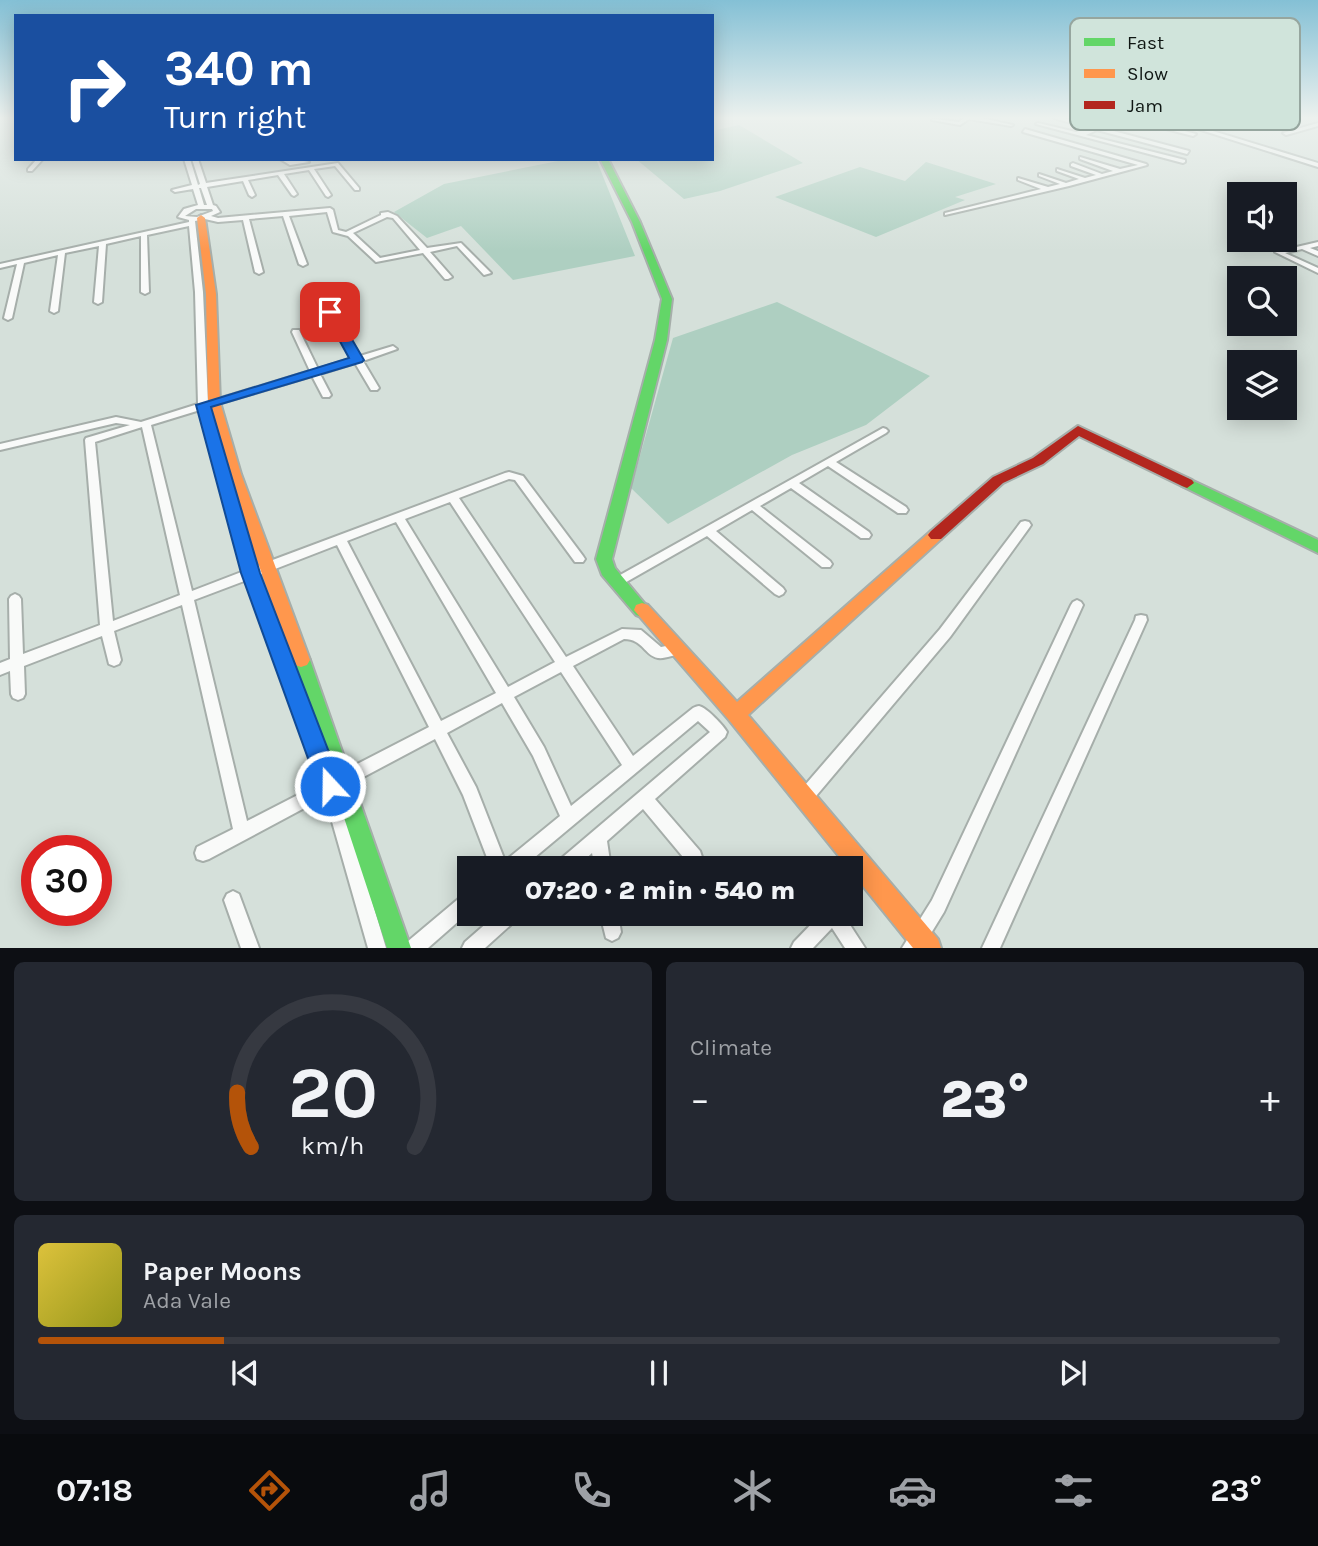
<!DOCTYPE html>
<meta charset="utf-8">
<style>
:root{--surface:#171b24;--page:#242831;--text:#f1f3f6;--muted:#9ea1a6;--line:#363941;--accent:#b45309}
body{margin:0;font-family:Karla,sans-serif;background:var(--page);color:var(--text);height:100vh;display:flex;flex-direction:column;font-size:26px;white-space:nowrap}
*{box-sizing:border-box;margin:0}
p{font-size:23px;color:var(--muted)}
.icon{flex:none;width:38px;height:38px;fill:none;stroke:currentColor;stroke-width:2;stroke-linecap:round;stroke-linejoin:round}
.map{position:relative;height:948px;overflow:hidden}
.details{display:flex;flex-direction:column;gap:14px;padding:14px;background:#0d0f14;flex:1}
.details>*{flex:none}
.banner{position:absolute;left:14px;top:14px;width:700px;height:147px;border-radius:0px;box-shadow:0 4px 18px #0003;background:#1a4fa0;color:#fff;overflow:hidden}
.controls{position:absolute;left:1227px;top:182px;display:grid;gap:14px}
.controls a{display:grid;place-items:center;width:70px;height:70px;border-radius:0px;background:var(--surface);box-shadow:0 4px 18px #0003;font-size:35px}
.speed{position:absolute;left:21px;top:835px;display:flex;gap:14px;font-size:35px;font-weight:700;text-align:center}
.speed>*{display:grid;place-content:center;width:91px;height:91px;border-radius:50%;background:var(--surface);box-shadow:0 4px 18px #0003;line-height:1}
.speed .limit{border:10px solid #d22;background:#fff;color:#111}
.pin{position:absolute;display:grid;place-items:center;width:60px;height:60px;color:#fff;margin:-30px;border-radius:14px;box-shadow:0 4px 10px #0006}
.me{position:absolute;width:77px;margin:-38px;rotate:339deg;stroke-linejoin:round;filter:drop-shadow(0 0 5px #0008)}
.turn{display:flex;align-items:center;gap:24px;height:147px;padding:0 35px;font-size:32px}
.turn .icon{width:91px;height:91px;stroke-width:2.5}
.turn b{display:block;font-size:49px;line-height:60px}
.big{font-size:52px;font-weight:800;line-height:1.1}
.details .card{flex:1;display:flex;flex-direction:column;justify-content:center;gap:10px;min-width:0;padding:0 24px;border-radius:10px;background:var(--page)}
.details .dial{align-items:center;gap:0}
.dial svg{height:182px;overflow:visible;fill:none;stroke:var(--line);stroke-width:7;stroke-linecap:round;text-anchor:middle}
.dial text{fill:var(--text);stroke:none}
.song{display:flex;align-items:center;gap:21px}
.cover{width:84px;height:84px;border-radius:10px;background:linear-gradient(135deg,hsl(50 70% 55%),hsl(60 70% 35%))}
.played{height:7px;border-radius:4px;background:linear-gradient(90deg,var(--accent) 15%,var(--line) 15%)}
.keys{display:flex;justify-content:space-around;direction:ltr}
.heat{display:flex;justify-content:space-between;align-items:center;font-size:38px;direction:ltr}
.details .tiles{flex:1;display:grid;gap:14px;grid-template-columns:1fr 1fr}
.card:last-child{grid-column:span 2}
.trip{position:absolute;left:457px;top:856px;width:406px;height:70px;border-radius:0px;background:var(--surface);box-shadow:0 4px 18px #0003;font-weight:800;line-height:70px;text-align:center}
.dock{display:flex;height:112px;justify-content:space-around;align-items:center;background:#090b0e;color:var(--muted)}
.dock .icon{width:49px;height:49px}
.dock .current{color:var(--accent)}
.dock b{font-size:32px;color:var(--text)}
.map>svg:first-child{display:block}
.green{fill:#aecfc1}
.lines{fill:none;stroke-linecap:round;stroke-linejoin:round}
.street-casing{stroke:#a6aeaa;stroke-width:4}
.fast-casing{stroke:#a6aeaa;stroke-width:4}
.slow-casing{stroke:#a6aeaa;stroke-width:4}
.jam-casing{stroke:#a6aeaa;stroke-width:4}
.street{fill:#f9faf9;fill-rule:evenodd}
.fast{fill:#63d668;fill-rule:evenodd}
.slow{fill:#ff974d;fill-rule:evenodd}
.jam{fill:#b3261e;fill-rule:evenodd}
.route{fill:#1a73e8;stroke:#114b97;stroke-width:2}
.key{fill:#d0e4db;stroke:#96a69f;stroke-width:2}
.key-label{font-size:19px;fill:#0f1613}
</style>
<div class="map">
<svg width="1318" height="948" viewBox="0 0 1318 948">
<rect width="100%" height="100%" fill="#d5e0da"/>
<path class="green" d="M739,125L803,163L720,191L684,199L636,159H712V131Z
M568,159H596L635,256L513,280L461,226L427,238L394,212L444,184Z
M926,162L996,184L955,197L965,200L876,237L775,197L860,167L905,181Z
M777,302L930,376L866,425L792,455L668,524L631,488L673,338Z"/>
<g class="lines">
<g class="street-casing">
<path id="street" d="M964,118H981L1013,125L1011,126L969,119L960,125L932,120L934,119L959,122Z
M1054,118H1063L1093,126L1112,118H1135L1196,134L1193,136L1127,119L1102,128L1189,151L1187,154L1097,130L1086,135L1185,160V162L1183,163L1036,124L1038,123L1076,132L1088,128Z
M1163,118H1171L1198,126L1220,120V122L1203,128L1318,163V167Z
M1318,123V126L1286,135L1283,133Z
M1025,129L1146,164L1147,165L1069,186L945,215V213L1041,189L1018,180V178L1048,187L1060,184L1039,176V174L1066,183L1079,179L1057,171V169L1085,178L1096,175L1071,166V164L1073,163L1102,174L1113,171L1080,159V157L1120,169L1138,165L1023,132Z
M37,159H43L32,171H28V169Z
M184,159H190L198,185L200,184L192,159H198L206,183L338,163L359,188V190H355L335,166L314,169L331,195L328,197L326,196L309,170L284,174L297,194L294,196L292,195L278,175L248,180L255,195L252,197L249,195L243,181L207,187L213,205L216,206L220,212L211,216L218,218L330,208L333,210L338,230L346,232L381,215V213L388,212L397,216L427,248L461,243L491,273L484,275L457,246L430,252L452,277L448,279H445L423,253L376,262L348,236L333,232L327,212L289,216L307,264L303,266L299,264L283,216L249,219L263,272L259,274L255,272L243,220L218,222L205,219L195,221L203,292L208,402L310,371L292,332L293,330H299L300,332L318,369L353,358L313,288L314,286L321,288L360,356L393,346L397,349L363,361L379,388L377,390H371L355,363L320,374L331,395L329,397H323L312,376L208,407L254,567L505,473L509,472L523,476L583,556L585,559L583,562H575L515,480L509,479L459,498L566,657L622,629L641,630L661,647L676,644L681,645L683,649L681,653C675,655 664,659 658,658C645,656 643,639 624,639L573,666L633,756L693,708C695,707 697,706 699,706C706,707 724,726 727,732L725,737L655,799L700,851L702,857L700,863L694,865L688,863L643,809L607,841L611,868H595L592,853L576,868H555L557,862L710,732L698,721L522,868H491L463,795L435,739L339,790L386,948H368L325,797L209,859L203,861L197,859L195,853L197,847L233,829L182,605L114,631L121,660L119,664L114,666L109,664L102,636L24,666L25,694L23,698L18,700L13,698L11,694L10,671L0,675V663L10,659L9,599L11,596L15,594L19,596L21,599L23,654L100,625L85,440L86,438L130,425L116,423L0,450V444L116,417L141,422L198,404L195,292L189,226L147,235L149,292L145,294L141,292V236L106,244L102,302L98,304L94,302L99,246L65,253L58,311L54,313L50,311L58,255L24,263L12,318L8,320L4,318L17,264L0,268V264L189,222V220L178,217L184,209L198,205L193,189L175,192L172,190L192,185ZM199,188H201L207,205H204ZM196,209H212L213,211L197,217L185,216ZM387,217L393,218L420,250L380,258L353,233ZM200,410L244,571L192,591L151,425ZM142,427L180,595L113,621L95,442ZM450,502L555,662L508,687L405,519ZM396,522L496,693L441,721L347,541ZM337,545L429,727L334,776L257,576ZM247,580L321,783L247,821L194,600ZM561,672L622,765L571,806L544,747L514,697ZM502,703L533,756L560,816L505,861L476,787L447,733Z
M280,159C285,159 306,161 309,162L290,165Z
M1318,242V246L1310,248L1318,251V256L1302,249L1285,253L1318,268V273L1275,252Z
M883,428L886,429L888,431L886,433L836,462L906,507L908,510L906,513H898L828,466L799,483L869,532L871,535L869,538H861L791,488L760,506L830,561L832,564L830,567H822L752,510L716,531L783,588L785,591L783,594L779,596L775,594L707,536L621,585L617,587L613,585L611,582L613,579Z
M1025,521L1029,522L1031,525L1029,528L950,637L811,802L805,805L799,802L797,797L799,792L940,629L1021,522Z
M1077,600L1081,602L1083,605L944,912L922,948H902L932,900L1071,605L1073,602Z
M1141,615L1146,616L1147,620L1000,948H982L1135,620L1136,616Z
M233,891L239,894L259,948H241L224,900L227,894Z
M469,892V912L428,948H404L407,942L463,895Z
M497,914H519L516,920L485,948H462L465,942Z
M600,914H618L621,932L618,938L612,941L606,938Z
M821,914H843L865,948H845L832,928L813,948H791L794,942Z"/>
</g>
<g class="fast-casing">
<path id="fast" d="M600,159H608L640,222L672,299L667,340L612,559L615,568L650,610L648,615L642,617L636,615L602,575L596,559L655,340L662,299L632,222Z
M1187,478L1318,540V553L1182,486L1180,483Z
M301,653L307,655L310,660L411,948H387L292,660L295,655Z"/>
</g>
<g class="slow-casing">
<path id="slow" d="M201,215L205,218L216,294L220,402L241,474L310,660L307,665L301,667L295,665L292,660L227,474L208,402L206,294L197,218Z
M936,530L941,531L944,535L941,539L748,715L938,939L941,948H913L729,720L634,610L636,605L642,603L648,605L737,702L931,531Z"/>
</g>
<g class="jam-casing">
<path id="jam" d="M1078,426L1192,480L1194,483L1187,488L1182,486L1079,436L1043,464L1003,483L941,539H931L928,535L931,531L993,477L1033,458Z"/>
</g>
<use href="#street" class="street"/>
<use href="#fast" class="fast"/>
<use href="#slow" class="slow"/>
<use href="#jam" class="jam"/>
</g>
<linearGradient id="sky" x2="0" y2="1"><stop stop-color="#84c0d5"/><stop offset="0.47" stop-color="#ecf1ee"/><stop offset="1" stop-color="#ecf1ee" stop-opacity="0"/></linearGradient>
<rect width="1318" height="251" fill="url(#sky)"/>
<path class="route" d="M326,309L336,312L364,360L362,362L211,407L260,573L342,786L338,794L330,797L322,794L318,786L241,573L196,405L349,358L324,312Z"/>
<rect x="1070" y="18" width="230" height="112" rx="10" class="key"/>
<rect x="1084" y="38" width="31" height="8" fill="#63d668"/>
<rect x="1084" y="69" width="31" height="9" fill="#ff974d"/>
<rect x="1084" y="101" width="31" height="8" fill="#b3261e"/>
<g class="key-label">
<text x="1127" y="49">Fast</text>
<text x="1127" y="80">Slow</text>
<text x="1127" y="112">Jam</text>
</g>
</svg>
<div class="controls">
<a><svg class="icon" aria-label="sound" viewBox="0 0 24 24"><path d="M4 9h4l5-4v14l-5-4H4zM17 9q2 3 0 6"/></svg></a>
<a><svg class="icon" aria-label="search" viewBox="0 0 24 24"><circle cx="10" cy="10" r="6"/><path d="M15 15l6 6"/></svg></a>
<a><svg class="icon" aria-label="layers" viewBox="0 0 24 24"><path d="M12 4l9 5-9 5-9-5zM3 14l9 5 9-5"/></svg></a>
</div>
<div class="speed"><div class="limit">30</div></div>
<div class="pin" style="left:330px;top:312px;background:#d93025"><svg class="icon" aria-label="arrive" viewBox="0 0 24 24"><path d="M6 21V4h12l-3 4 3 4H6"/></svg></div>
<svg class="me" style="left:330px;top:786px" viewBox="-20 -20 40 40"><circle r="17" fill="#1a73e8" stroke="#fff" stroke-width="3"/><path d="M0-11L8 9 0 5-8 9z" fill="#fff"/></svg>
<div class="trip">07:20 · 2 min · 540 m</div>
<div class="banner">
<div class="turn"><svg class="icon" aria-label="right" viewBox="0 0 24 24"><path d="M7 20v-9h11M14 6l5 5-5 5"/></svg><div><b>340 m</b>Turn right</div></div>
</div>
</div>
<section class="details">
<div class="tiles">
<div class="card dial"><svg viewBox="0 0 100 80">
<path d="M14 69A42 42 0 1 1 86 69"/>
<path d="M14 69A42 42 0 0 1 8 45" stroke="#b45309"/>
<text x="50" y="56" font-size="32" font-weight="700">20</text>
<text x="50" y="72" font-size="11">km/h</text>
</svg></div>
<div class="card"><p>Climate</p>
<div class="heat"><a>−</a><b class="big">23°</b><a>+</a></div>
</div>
<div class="card">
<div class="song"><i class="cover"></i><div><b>Paper Moons</b><p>Ada Vale</p></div></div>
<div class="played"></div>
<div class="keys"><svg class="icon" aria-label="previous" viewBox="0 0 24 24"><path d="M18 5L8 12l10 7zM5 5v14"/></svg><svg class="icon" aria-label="pause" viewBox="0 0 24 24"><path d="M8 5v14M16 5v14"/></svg><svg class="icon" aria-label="next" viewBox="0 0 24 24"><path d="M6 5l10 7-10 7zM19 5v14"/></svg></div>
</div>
</div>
</section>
<nav class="dock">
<b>07:18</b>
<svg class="icon current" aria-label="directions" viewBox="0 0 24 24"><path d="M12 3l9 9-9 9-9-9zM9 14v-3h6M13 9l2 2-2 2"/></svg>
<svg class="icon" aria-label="music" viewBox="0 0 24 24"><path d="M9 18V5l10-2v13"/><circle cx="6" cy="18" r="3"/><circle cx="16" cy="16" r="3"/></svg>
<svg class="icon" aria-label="phone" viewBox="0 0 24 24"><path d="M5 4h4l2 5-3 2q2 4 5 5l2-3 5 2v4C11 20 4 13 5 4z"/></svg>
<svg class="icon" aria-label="climate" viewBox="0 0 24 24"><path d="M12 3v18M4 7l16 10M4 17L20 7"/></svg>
<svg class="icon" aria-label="car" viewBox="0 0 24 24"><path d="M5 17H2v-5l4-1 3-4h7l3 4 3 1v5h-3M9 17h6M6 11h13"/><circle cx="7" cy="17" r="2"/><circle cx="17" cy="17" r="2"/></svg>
<svg class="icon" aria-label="filters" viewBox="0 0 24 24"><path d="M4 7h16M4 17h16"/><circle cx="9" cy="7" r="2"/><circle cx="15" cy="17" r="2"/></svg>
<b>23°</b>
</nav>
